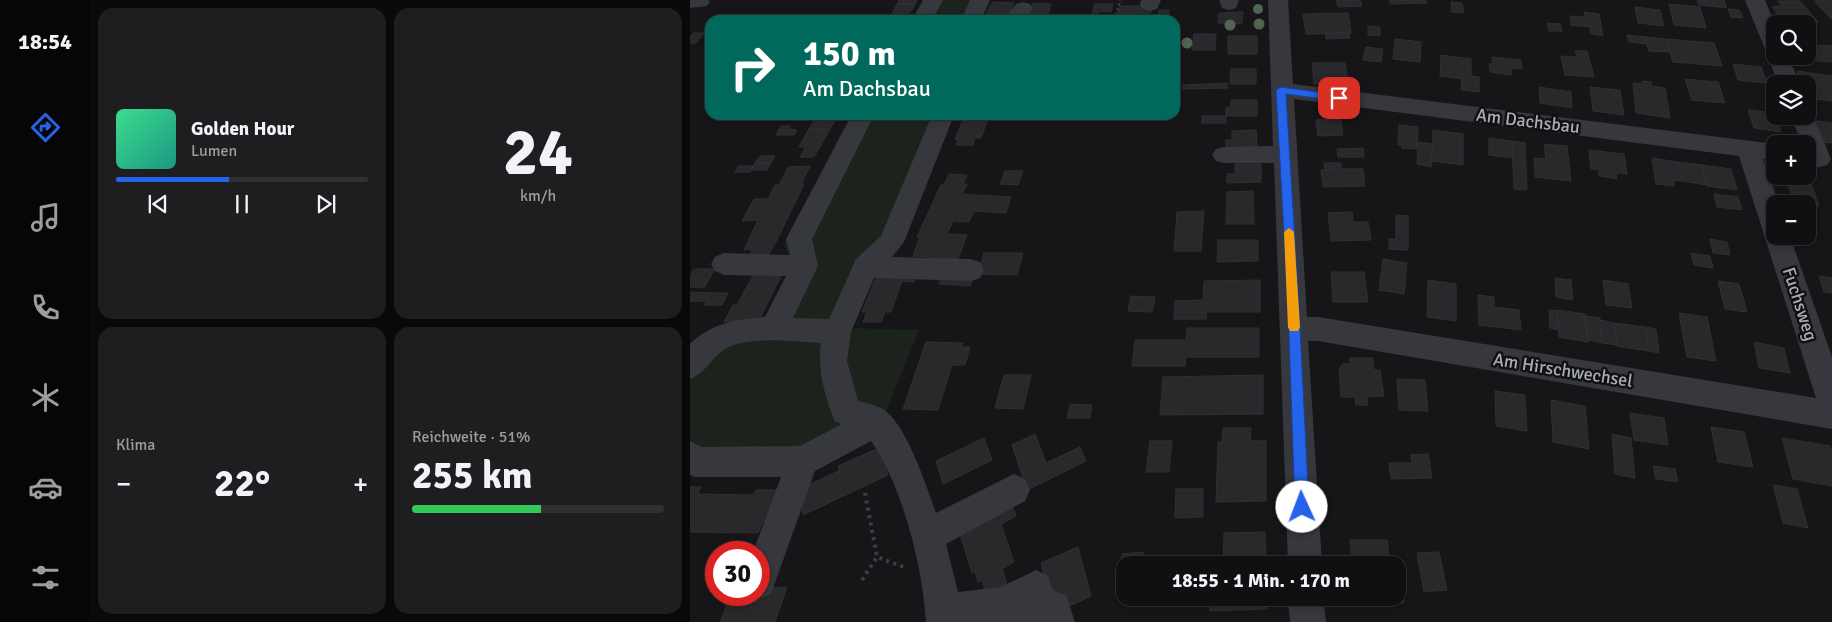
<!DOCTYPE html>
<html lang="de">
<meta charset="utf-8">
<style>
:root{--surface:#101012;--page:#1e1e20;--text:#f1f3f6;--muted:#9c9d9f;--line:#303032;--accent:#2563eb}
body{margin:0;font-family:Signika,sans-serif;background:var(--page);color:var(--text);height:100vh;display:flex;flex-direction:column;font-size:19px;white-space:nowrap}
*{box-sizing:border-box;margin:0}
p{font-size:16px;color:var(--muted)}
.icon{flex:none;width:28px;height:28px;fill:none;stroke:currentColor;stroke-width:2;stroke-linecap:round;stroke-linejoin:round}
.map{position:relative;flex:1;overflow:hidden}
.drawer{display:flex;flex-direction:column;gap:8px;padding:8px;background:#09090a;width:600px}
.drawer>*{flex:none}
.top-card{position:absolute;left:15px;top:15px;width:475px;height:105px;border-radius:15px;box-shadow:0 2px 8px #0003,0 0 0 1px var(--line);background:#00695c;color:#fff;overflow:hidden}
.tools{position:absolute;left:1076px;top:15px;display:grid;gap:10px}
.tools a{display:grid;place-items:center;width:50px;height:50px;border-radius:10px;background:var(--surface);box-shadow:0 2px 8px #0003,0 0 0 1px var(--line);font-size:25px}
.speed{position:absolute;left:15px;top:541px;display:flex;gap:10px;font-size:25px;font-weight:700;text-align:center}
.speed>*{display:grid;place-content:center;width:65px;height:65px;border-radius:50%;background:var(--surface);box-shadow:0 2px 8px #0003,0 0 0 1px var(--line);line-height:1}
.speed .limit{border:8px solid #d22;background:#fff;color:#111}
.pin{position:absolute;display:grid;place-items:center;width:42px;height:42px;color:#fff;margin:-21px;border-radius:10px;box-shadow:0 2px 8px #0006}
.me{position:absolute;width:55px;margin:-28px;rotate:358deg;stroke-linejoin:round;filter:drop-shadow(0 0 4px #0008)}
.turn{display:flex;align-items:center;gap:18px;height:105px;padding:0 15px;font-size:22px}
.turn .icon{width:65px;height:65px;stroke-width:2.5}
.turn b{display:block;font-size:35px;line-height:42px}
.big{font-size:38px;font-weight:700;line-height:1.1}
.drawer .tile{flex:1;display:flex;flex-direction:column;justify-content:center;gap:8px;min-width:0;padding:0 18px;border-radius:15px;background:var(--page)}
.drawer .dial{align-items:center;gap:0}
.dial b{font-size:65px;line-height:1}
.song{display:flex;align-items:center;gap:15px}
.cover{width:60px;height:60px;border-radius:8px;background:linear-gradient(135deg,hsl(150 70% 55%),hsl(170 70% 35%))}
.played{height:5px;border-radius:2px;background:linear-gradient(90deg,var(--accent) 45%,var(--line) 45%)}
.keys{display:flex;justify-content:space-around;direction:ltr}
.heat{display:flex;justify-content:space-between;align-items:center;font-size:28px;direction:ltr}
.charge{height:8px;border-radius:4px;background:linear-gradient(90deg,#34c759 51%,var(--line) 0)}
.drawer .tiles{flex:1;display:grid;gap:8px;grid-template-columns:repeat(2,1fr)}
.trip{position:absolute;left:426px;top:556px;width:290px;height:50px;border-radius:15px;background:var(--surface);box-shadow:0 2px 8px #0003,0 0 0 1px var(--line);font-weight:700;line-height:50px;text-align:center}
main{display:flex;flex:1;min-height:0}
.tab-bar{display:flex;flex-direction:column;width:90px;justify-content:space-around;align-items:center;background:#060607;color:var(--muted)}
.tab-bar .icon{width:35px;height:35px}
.tab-bar .current{color:var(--accent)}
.tab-bar b{font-size:22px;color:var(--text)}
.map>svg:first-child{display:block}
.green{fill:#1c231d}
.building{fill:#29292c;stroke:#303034}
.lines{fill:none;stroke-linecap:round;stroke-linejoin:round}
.path-far1{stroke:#3d3f44;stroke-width:2.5;stroke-dasharray:2 3;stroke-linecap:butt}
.path{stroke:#3d3f44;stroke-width:4;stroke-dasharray:3 4.5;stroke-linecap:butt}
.minor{fill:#37383d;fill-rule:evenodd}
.tree{fill:#506452}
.route{fill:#2563eb;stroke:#184099}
.slow{fill:#f59e0b}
.labels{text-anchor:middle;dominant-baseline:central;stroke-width:5;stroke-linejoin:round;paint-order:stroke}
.street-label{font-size:18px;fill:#a8adb8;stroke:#111113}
</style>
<main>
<nav class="tab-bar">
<b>18:54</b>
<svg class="icon current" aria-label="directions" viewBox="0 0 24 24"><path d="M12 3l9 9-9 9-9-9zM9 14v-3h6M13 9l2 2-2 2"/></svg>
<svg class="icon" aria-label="music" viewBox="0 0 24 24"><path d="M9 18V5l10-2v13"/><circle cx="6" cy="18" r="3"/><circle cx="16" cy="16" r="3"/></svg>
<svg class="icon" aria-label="phone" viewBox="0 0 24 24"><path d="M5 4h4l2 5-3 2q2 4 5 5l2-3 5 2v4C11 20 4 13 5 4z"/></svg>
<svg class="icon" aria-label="climate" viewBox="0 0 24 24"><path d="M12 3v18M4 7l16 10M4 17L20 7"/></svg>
<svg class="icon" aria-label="car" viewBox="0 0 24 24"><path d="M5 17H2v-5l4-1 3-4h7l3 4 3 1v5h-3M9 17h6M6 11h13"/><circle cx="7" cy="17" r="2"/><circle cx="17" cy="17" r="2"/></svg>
<svg class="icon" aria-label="filters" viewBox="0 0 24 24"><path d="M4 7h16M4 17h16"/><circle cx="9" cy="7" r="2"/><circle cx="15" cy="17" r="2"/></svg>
</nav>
<section class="drawer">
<div class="tiles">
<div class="tile">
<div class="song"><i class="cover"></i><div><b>Golden Hour</b><p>Lumen</p></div></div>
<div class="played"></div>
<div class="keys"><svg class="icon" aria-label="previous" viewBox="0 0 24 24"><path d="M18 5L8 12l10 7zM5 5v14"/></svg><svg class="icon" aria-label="pause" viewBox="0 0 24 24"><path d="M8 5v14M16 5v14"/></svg><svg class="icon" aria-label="next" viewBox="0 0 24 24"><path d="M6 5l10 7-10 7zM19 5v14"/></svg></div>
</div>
<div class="tile dial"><b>24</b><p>km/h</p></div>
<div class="tile"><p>Klima</p>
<div class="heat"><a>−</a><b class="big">22°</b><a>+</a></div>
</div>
<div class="tile"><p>Reichweite · 51%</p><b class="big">255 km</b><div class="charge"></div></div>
</div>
</section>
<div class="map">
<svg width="1142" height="622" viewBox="0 0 1142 622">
<rect width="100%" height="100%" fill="#161618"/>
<path class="green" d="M233,0H298L288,20H223Z
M160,115H262L180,271L157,328L229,330L185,439L111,473L0,475V350L75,326L105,270L94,245Z"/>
<path class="building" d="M209,0H227L225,4H207Z
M646,0H670L672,6L648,7Z
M699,0H736L737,3L700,4Z
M1007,0H1034L1037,8L1009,5Z
M1142,0V20L1124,1Z
M1088,1H1110L1128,22L1095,23L1082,7L1092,6Z
M303,2L324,3L317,18L292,20Z
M761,2L772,3L774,13L762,12Z
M343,3L361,4L358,14H339Z
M207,4H225L217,18H222L221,20L199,19Z
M405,4H423L421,12L409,11L406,18H401Z
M979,4L1010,7L1016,28L984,25Z
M430,6H462L459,20H426Z
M945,7L970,10L974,26L948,23Z
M1038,9L1049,10L1053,18L1041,17Z
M469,10H479L478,20H468Z
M553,12L552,23L540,25V23H528L529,13Z
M894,12L909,14L913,36L901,34L900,27L881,25L880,16L895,17Z
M658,13L661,33L616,34L613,14Z
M857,23L870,24L872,31H859Z
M678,26L690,27V36L678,35Z
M3,33H14L6,43H0V37Z
M635,33H659L660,38L636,39Z
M504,34H526L525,50H502Z
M937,35L955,37L957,44L939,42Z
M538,36H567V54H538Z
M955,37L976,39L980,52L959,51Z
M705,39L731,42L730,62L703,59Z
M976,39L1024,43L1032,66L983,62Z
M1126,45L1142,46V62L1104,59L1103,56H1118V48L1129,49Z
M676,47L693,49L691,62L673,60Z
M885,51H897L904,77L875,75L871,56L887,57Z
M751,55L781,59V76L789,77V92L771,90L772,79L750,76Z
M802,57L831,60L832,69L821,68V75L800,72L799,64H803Z
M622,63H655L658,83L624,84Z
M1043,64L1071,67L1077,83L1048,80Z
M541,69H566V84H540Z
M1107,71L1142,76V101L1118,98V84H1111Z
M995,79L1028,82L1035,103L1002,100Z
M952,81L961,82V86L975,88L980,118L946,113L943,83L952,84Z
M537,83L538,88L493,89V85Z
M849,87L881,92L882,108L850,103Z
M900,87L930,90L934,115L903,111Z
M541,100H567V116H536V107H541Z
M1058,110L1085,113L1091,132L1064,128Z
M127,115H148L140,129H119Z
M275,115L299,117L291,138H285L283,145H266L268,139H265Z
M398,115H420L419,118H398Z
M512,116H536V123H512Z
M651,119L653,135L628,136L626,120Z
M1126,121L1142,123V143L1134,142Z
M709,125L728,127L727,149L712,148V145H708Z
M91,126H100L98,129L107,130L104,135H86Z
M119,129H140L124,157H110L116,147H109Z
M566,130L567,148L536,149V140H542V131Z
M743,130L773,134V165L742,161Z
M799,138L822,141L823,158L799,155Z
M822,141L835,143L837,190L824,189Z
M728,142L742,144L741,167L727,164Z
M854,144L877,146L881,181L845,177L844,158L856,159Z
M673,148L674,157H648L647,149Z
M899,150L934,154L937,174L926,173L927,179L909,176V170L901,169Z
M70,156H85L81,163H65Z
M962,158L988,162L992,181L983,180L984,186L966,184Z
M988,162L1012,165L1017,185L992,181Z
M65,163H81L77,170H61Z
M634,163H651V169L635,170Z
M545,164H571V182L537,183V174H545Z
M1012,165L1041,169L1047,190L1017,186Z
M49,166H64L60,172H45Z
M120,166L111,184H114L87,240L76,259L57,260L62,249L54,250L68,220L52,221L64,199H78L85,185H89L98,167Z
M651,169H673L675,186L633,187L631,170Z
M315,171H333L328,185L310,184Z
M259,174L277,175L273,184H277L272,194L321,197L316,213L284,211L279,222L263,221L257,234L277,235L268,259L223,256L230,237H227L251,185H254Z
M1095,176L1119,178L1129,206L1110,203L1107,193H1101Z
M563,191L564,224H536L537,192Z
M1024,194L1048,197L1052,210L1027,207Z
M514,211L511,251H484L487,212Z
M662,212L663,222H678L681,240L641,241L638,213Z
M706,215L718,216V250L699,249V239H706Z
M1020,239L1037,242L1040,255L1023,253Z
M528,240H568V261L527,262Z
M294,253H333L327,275L288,274Z
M1001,253L1020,256L1023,268L1004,265Z
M693,259L717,263L714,294L689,290Z
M4,269H25L14,288L0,287V276Z
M66,270H94L68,322H34L43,305H47Z
M189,270H228L224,282L212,281L201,312H195L191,322H173L177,312H172Z
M641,272H674L678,302H643Z
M254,273L285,274L280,286L249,284Z
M1129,276L1142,278V293L1134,292Z
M865,278L881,280L883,300L866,297Z
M570,280V312H516V319H484L485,301L513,300L514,281Z
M738,280L766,284V321L737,317Z
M913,280L938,284L942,308L916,305Z
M1028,281L1049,284L1057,312L1035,309Z
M0,292L22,293H38L32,305H14L17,301H0Z
M788,295L804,297V307L829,310L831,330L789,325Z
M441,296L465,297L462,312L438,311Z
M859,310L867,311L869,330L860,328Z
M867,310L895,314L898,342L869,337Z
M989,313L1017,317L1026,361L997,357Z
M895,316L910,318L912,343L898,340Z
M910,320L924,323L927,345L912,343Z
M924,323L955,327L959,351L927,346Z
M955,327L966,329L969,353L959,351Z
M497,328H569V357H496L495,366H442L445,340H496Z
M236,342L273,343L271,347H280L275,365H262L248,410L213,409Z
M1064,342L1094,348L1100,373L1069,368Z
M660,358H683L684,370H690L694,396L677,397L678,405H666L665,397H651L649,370L652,364H660Z
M314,375H341L333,409L305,408Z
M573,375V414L470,415L473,377Z
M707,379L735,380L738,411L709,410Z
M805,391L835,395L837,431L806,426Z
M861,400L895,406L899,449L863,442Z
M380,404L402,405L400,418H377Z
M940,413L974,418L978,445L944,440Z
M1021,427L1054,432L1063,467L1028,462Z
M533,428H561L560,441H576V501L526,502L528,442H532Z
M345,434L356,463L390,447L396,461L337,490L322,445Z
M922,434L941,438L945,478L925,474Z
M294,438L302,460L253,484L246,461Z
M1092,438L1140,446L1142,454V486L1103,479Z
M460,441H482L479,472H456Z
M191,447L198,475L113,515L109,489L149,471L148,466Z
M738,454L742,478L701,479L699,463H722L721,455Z
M963,466L985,469L988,482L966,479Z
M1083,485L1107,489L1118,528L1093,523Z
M0,487H11L7,494L63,495L66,490H97L85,521H73L68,533L0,532Z
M486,489H513V517L485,518Z
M319,497L326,516L311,524L324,562L312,569L318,588L298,599L292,580L288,582L285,571L282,573L267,524Z
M575,532L576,565H533L534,533Z
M660,540H697L700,565H662Z
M388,547L401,596L375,608L371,591L359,596L351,563Z
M454,552L453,565H435V571H431L432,554Z
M749,552L757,590L734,592L727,553Z
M708,583H711L714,603L686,604L685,598H708Z
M97,587L85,622H30L41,595H69V588Z
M520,598H577V609L520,611Z"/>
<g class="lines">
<path class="path-far1" d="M389,19L425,20
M425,20L430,0"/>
<path class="path" d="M175,493L187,557L216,568
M172,580L187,557"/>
<path class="minor" d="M0,0H18L20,2L17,6L0,8Z
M233,0H253L242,20H222Z
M280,0H300L291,20H271Z
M451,0H471L467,9L460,11L453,9L450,5Z
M529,0H549L546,8L539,10L532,8Z
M578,0H598L603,84L1085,144V160L1073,159L1089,204H1085V236H1100L1142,357V429L628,341H618L632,565H598L584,163H534L526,161L522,155L526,149L534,147L583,146ZM604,99L1049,156L1126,398L628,317H617Z
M1055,0H1075L1085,25V56H1098L1110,84H1088L1078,56L1079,54L1075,49Z
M333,2L340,4L343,8L337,19L314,20L326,4Z
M1118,110L1123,116L1141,159L1137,165L1129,167L1121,165L1118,159V144H1112L1101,116H1118Z
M162,115H184L122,239L128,266L103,318L139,319L166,259L191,236L242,115H264L214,242L202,257L281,259L290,262L294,270L290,278L281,281L184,278L161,332L157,361L168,401C177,403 190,406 197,412C219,432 236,485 246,513L324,474L335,479L340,490L335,501L256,544L268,592L311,587L346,570L358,576L363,590L376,595L385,622H236C233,568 212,485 181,441L125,471L81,594L69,599L58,595H69V552H63L91,477H5L0,475V441L12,447L110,446L152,424L145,421C135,398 127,369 131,343C105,342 57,335 35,349C20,359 16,373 0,379V344C20,324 47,319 75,317L96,276L34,275L25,271L21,264L25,257L34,253L100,255L96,239Z
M598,598H633L636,622H600Z"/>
</g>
<g class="tree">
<circle cx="568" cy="9" r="5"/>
<circle cx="569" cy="24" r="5.5"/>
<circle cx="540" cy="25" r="5.5"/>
<circle cx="497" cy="43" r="5.5"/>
</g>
<path class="route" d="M591,87L649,95L654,98L649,101L596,94L609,307L619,507L617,512L612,514L607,512L605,507L598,307L586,90Z"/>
<path class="slow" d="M599,228L604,232L610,327L608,331H600L598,327L594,232Z"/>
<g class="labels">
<g class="street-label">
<text transform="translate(838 121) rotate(7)">Am Dachsbau</text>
<text transform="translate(1110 304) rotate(72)">Fuchsweg</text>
<text transform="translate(873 370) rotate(9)">Am Hirschwechsel</text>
</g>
</g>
</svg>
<div class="tools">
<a><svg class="icon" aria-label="search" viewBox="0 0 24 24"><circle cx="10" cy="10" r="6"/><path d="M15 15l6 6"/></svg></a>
<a><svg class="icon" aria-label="layers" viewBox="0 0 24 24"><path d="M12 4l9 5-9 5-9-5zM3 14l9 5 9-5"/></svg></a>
<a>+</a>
<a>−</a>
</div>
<div class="speed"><div class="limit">30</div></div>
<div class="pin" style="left:649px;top:98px;background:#d93025"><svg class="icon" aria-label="arrive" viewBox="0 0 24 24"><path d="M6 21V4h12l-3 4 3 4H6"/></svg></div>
<svg class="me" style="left:612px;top:507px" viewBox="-20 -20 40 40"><circle r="19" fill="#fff"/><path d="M0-13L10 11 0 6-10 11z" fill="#2563eb"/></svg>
<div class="trip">18:55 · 1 Min. · 170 m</div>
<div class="top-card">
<div class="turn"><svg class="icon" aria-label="right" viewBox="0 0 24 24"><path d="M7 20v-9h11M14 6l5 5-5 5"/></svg><div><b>150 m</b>Am Dachsbau</div></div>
</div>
</div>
</main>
